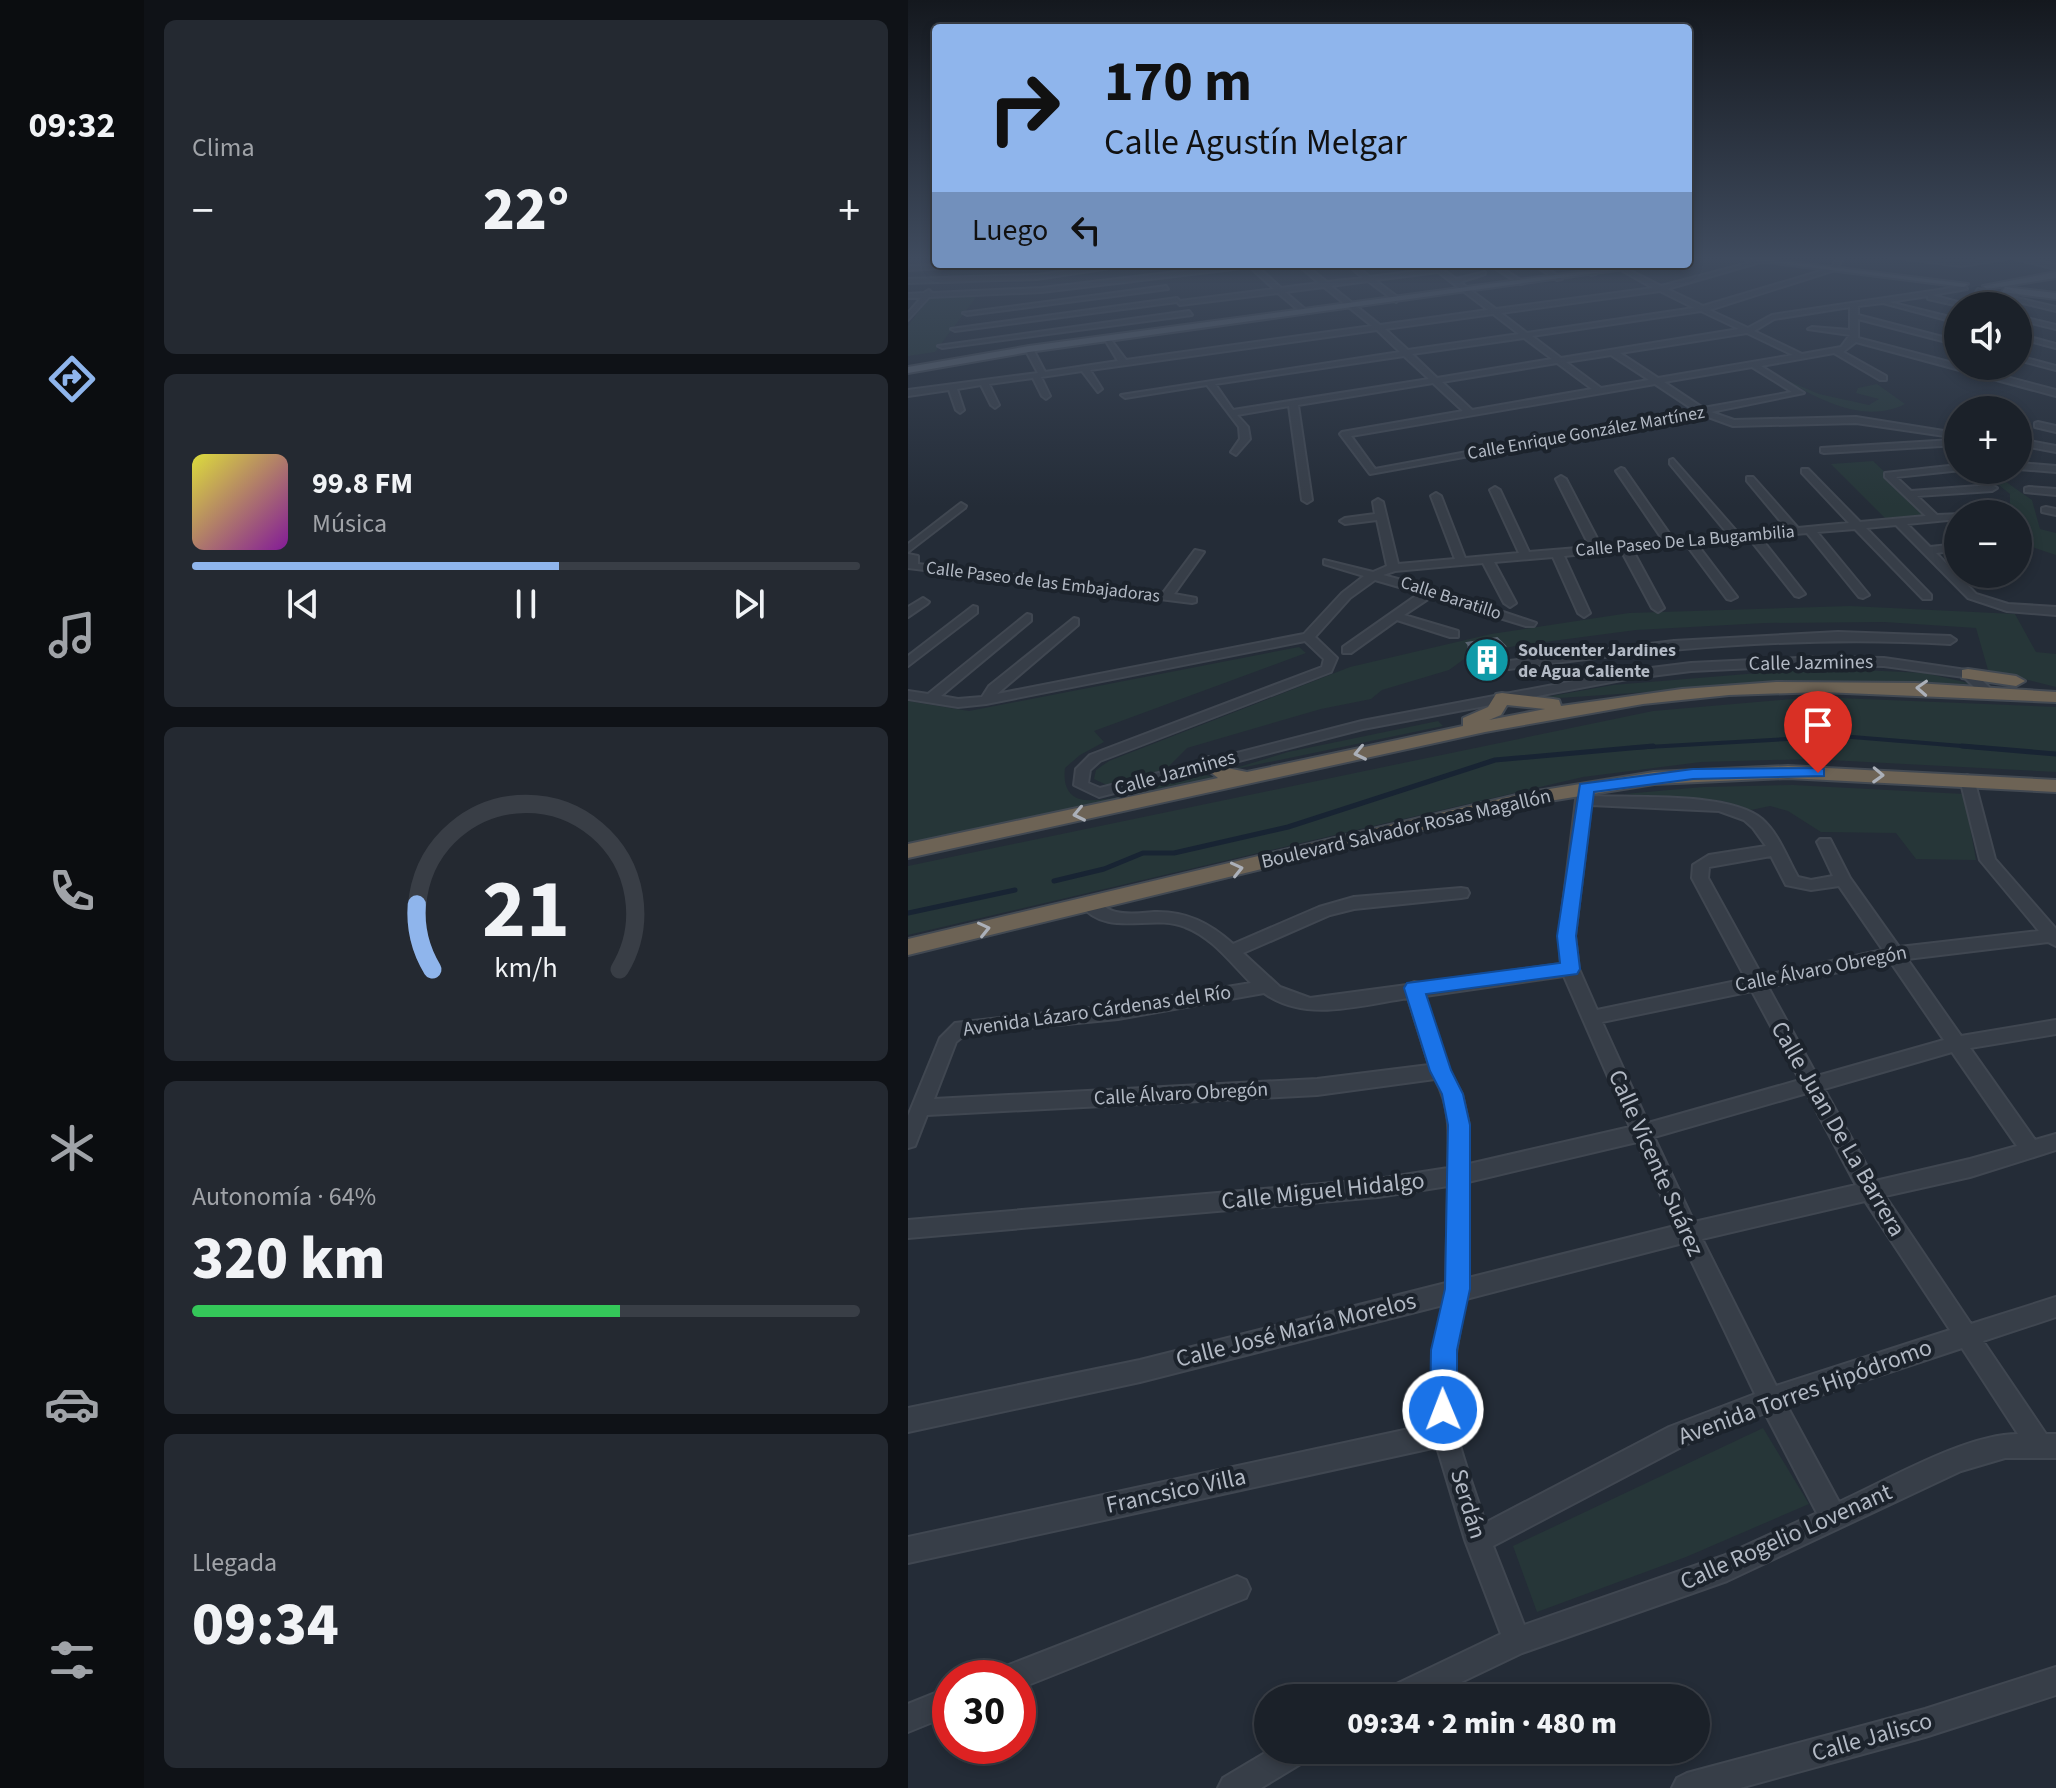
<!DOCTYPE html>
<html lang="es">
<meta charset="utf-8">
<style>
:root{--surface:#1b2129;--page:#242931;--text:#f1f3f6;--muted:#a0a3a8;--line:#393e46;--accent:#8fb5ec}
body{margin:0;font-family:"Source Sans 3",sans-serif;background:var(--page);color:var(--text);height:100vh;display:flex;flex-direction:column;font-size:30px;white-space:nowrap}
*{box-sizing:border-box;margin:0}
p{font-size:26px;color:var(--muted)}
.icon{flex:none;width:44px;height:44px;fill:none;stroke:currentColor;stroke-width:2;stroke-linecap:round;stroke-linejoin:round}
.map{position:relative;flex:1;overflow:hidden}
.sheet{display:flex;flex-direction:column;gap:20px;padding:20px;background:#0f1217;width:764px}
.sheet>*{flex:none}
.top-card{position:absolute;left:24px;top:24px;width:760px;height:244px;border-radius:8px;box-shadow:0 4px 12px #0003,0 0 0 2px var(--line);background:#8fb5ec;color:#111;overflow:hidden}
.buttons{position:absolute;left:1036px;top:292px;display:grid;gap:16px}
.buttons a{display:grid;place-items:center;width:88px;height:88px;border-radius:50%;background:var(--surface);box-shadow:0 4px 12px #0003,0 0 0 2px var(--line);font-size:40px}
.speed{position:absolute;left:24px;top:1660px;display:flex;gap:16px;font-size:40px;font-weight:700;text-align:center}
.speed>*{display:grid;place-content:center;width:104px;height:104px;border-radius:50%;background:var(--surface);box-shadow:0 4px 12px #0003,0 0 0 2px var(--line);line-height:1}
.speed .limit{border:12px solid #d22;background:#fff;color:#111}
.pin{position:absolute;display:grid;place-items:center;width:68px;height:68px;color:#fff;margin:-82px -34px;border-radius:50% 50% 50% 0;rotate:-45deg;box-shadow:0 0 8px #0007}
.pin .icon{rotate:45deg}
.me{position:absolute;width:88px;margin:-44px;rotate:359deg;stroke-linejoin:round;filter:drop-shadow(0 0 6px #0008)}
.turn{display:flex;align-items:center;gap:28px;height:168px;padding:0 40px;font-size:36px}
.turn .icon{width:104px;height:104px;stroke-width:2.5}
.turn b{display:block;font-size:56px;line-height:68px}
.then{display:flex;align-items:center;height:76px;padding:0 40px;background:#0003;gap:16px;font-size:30px}
.big{font-size:60px;font-weight:800;line-height:1.1}
.sheet .widget{flex:1;display:flex;flex-direction:column;justify-content:center;gap:12px;min-width:0;padding:0 28px;border-radius:12px;background:var(--page)}
.sheet .dial{align-items:center;gap:0}
.dial svg{height:208px;overflow:visible;fill:none;stroke:var(--line);stroke-width:7;stroke-linecap:round;text-anchor:middle}
.dial text{fill:var(--text);stroke:none}
.song{display:flex;align-items:center;gap:24px}
.cover{width:96px;height:96px;border-radius:12px;background:linear-gradient(135deg,hsl(60 70% 55%),hsl(290 70% 35%))}
.played{height:8px;border-radius:4px;background:linear-gradient(90deg,var(--accent) 55%,var(--line) 55%)}
.keys{display:flex;justify-content:space-around;direction:ltr}
.heat{display:flex;justify-content:space-between;align-items:center;font-size:44px;direction:ltr}
.charge{height:12px;border-radius:6px;background:linear-gradient(90deg,#34c759 64%,var(--line) 0)}
.trip{position:absolute;left:346px;top:1684px;width:456px;height:80px;border-radius:40px;background:var(--surface);box-shadow:0 4px 12px #0003,0 0 0 2px var(--line);font-weight:800;line-height:80px;text-align:center}
main{display:flex;flex:1;min-height:0}
.dock{display:flex;flex-direction:column;width:144px;justify-content:space-around;align-items:center;background:#0b0d10;color:var(--muted)}
.dock .icon{width:56px;height:56px}
.dock .on{color:var(--accent)}
.dock b{font-size:36px;color:var(--text)}
.map>svg:first-child{display:block}
.green{fill:#263638}
.lines{fill:none;stroke-linecap:round;stroke-linejoin:round}
.stream-far1{stroke:#182433;stroke-width:4}
.stream{stroke:#182433;stroke-width:5}
.minor-casing{stroke:#404751;stroke-width:4}
.major-casing{stroke:#404751;stroke-width:4}
.highway-casing{stroke:#424952;stroke-width:4}
.minor{fill:#373e48;fill-rule:evenodd}
.major{fill:#555d68;fill-rule:evenodd}
.highway{fill:#6d6355;fill-rule:evenodd}
.wall{fill:#3c4753}
.shaded-wall{fill:#2d3743}
.building{fill:#495360;stroke:#59636f;stroke-width:2}
.oneway{stroke:#abb0b9}
.route{fill:#1a73e8;stroke:#114b97;stroke-width:2}
.labels{text-anchor:middle;dominant-baseline:central;stroke-width:8;stroke-linejoin:round;paint-order:stroke}
.far-street-label{font-size:18px;fill:#b2b9c4;stroke:#1c232c}
.far-poi-label{font-size:18px;font-weight:bold;fill:#b2b9c4;stroke:#1c232c;text-anchor:start}
.street-label{font-size:20px;fill:#b2b9c4;stroke:#1c232c}
.near-street-label{font-size:24px;fill:#b2b9c4;stroke:#1c232c}
</style>
<main>
<nav class="dock">
<b>09:32</b>
<svg class="icon on" aria-label="directions" viewBox="0 0 24 24"><path d="M12 3l9 9-9 9-9-9zM9 14v-3h6M13 9l2 2-2 2"/></svg>
<svg class="icon" aria-label="music" viewBox="0 0 24 24"><path d="M9 18V5l10-2v13"/><circle cx="6" cy="18" r="3"/><circle cx="16" cy="16" r="3"/></svg>
<svg class="icon" aria-label="phone" viewBox="0 0 24 24"><path d="M5 4h4l2 5-3 2q2 4 5 5l2-3 5 2v4C11 20 4 13 5 4z"/></svg>
<svg class="icon" aria-label="climate" viewBox="0 0 24 24"><path d="M12 3v18M4 7l16 10M4 17L20 7"/></svg>
<svg class="icon" aria-label="car" viewBox="0 0 24 24"><path d="M5 17H2v-5l4-1 3-4h7l3 4 3 1v5h-3M9 17h6M6 11h13"/><circle cx="7" cy="17" r="2"/><circle cx="17" cy="17" r="2"/></svg>
<svg class="icon" aria-label="filters" viewBox="0 0 24 24"><path d="M4 7h16M4 17h16"/><circle cx="9" cy="7" r="2"/><circle cx="15" cy="17" r="2"/></svg>
</nav>
<section class="sheet">
<div class="widget"><p>Clima</p>
<div class="heat"><a>−</a><b class="big">22°</b><a>+</a></div>
</div>
<div class="widget">
<div class="song"><i class="cover"></i><div><b>99.8 FM</b><p>Música</p></div></div>
<div class="played"></div>
<div class="keys"><svg class="icon" aria-label="previous" viewBox="0 0 24 24"><path d="M18 5L8 12l10 7zM5 5v14"/></svg><svg class="icon" aria-label="pause" viewBox="0 0 24 24"><path d="M8 5v14M16 5v14"/></svg><svg class="icon" aria-label="next" viewBox="0 0 24 24"><path d="M6 5l10 7-10 7zM19 5v14"/></svg></div>
</div>
<div class="widget dial"><svg viewBox="0 0 100 80">
<path d="M14 69A42 42 0 1 1 86 69"/>
<path d="M14 69A42 42 0 0 1 8 44" stroke="#8fb5ec"/>
<text x="50" y="56" font-size="32" font-weight="700">21</text>
<text x="50" y="72" font-size="11">km/h</text>
</svg></div>
<div class="widget"><p>Autonomía · 64%</p><b class="big">320 km</b><div class="charge"></div></div>
<div class="widget"><p>Llegada</p><b class="big">09:34</b></div>
</section>
<div class="map">
<svg width="1148" height="1788" viewBox="0 0 1148 1788">
<rect width="100%" height="100%" fill="#242c37"/>
<path class="green" d="M22,296H69L27,352L0,356V326Z
M878,380L911,394L961,405L971,399L948,393L950,388L969,384L997,404C958,424 913,401 878,380Z
M965,461L1026,518L981,522L923,464Z
M1072,470H1081L1124,500L1132,529L1148,533V555L1124,547L1110,533V514H1102V494Z
M942,606L1107,614L1128,652L1148,654V687L1080,670L1068,628L976,622L857,623L728,630L607,646L559,657L541,670L474,690L463,699L413,709L279,748L258,769L201,786L186,779L188,770L201,761L442,667L583,634L721,613Z
M391,647L398,653L186,731L196,742L172,755L157,768C155,783 159,799 178,800C209,803 264,779 295,770L298,775L313,779L0,844V701L61,711Z
M910,668L1017,673L1065,684L891,682L621,700L705,685Z
M906,697L1148,707V772L902,759L793,762L675,777L0,935V866L745,711Z
M530,721L535,726L318,771L380,752Z
M885,785L1056,794L1068,860L1008,859L988,833L913,832L880,811L862,806L843,810L815,801L716,794L795,787Z
M855,1428L901,1504L778,1557L629,1612L605,1546Z"/>
<g class="lines">
<path class="stream-far1" d="M722,748L932,736L1078,748"/>
<path class="stream" d="M1054,746L1148,754
M146,881L196,869L235,853H266L380,827L587,760L745,746
M0,913L107,890"/>
<g class="minor-casing">
<path id="minor" d="M931,256H937L927,270L801,310L840,328L864,315L1057,286L1059,289L1024,295L1064,306H1051L1020,299V296L981,302L1050,319V323L975,303L950,306V315L1050,341V345L950,319V338L1148,390V396L948,342L935,352L978,376V380H972L926,353L853,366L896,393L803,412L826,420L948,417L1042,432L1050,436V445L916,453L913,452V448L1045,440L1037,436L948,423L825,426L792,414L462,474L432,434L434,432L555,411L525,383L390,405L404,500L399,503L394,500L381,406L329,415L340,427L342,439L328,455L323,452L332,439L331,427L299,385L217,398L213,395L492,352L469,330L182,370L194,389L190,392L174,371L133,377L142,396L138,399L134,396L125,378L81,384L91,405L87,408L83,405L73,385L49,389L56,410L52,413L48,410L41,390L0,396V390L130,373L117,349L121,347L125,349L137,372L210,361L196,338L200,336L218,360L464,326L416,287L377,292L398,310L395,314L370,293L272,305L269,302L47,331L43,329L269,298L272,301L366,289L342,267L134,292L21,297L0,320V313L13,298H0V294L16,293L21,290L24,293L134,288L335,264H355L349,266L373,288L411,283L389,264H396L419,282L455,278L439,264H446L462,277L525,269L520,264H527L548,279L577,272V274L552,282L588,309L745,288L715,271L717,268L753,286L856,259V261L759,289L795,306L923,268ZM530,272L580,310L472,325L423,286L460,281L488,302L491,298L467,280ZM752,291L786,308L619,333L593,313ZM942,307V330L904,327L900,329L942,335L933,347L894,354L846,331L866,319ZM793,311L831,329L653,358L624,336ZM585,314L611,334L500,350L477,329ZM839,333L885,355L750,378L712,353ZM616,338L644,359L529,378L504,354ZM703,355L741,380L693,388L658,362ZM496,356L521,379L325,410L307,384ZM649,363L684,389L564,410L534,382ZM844,367L884,392L795,408L756,382ZM747,384L786,410L467,469L443,436Z
M976,256L1053,262L1110,256L1148,265V269L1104,258L1053,266Z
M62,264H127L0,270V266Z
M210,264H228L129,279L0,283V279L129,275Z
M625,264H633L654,279L649,280Z
M665,264H673L688,274L683,275Z
M585,265H589L617,283L612,284L585,267Z
M258,286L260,289L59,315L55,313Z
M1070,289L1148,307V311L1068,292Z
M281,311L284,315L34,348L30,346Z
M1110,316L1148,325V329L1110,320Z
M1110,334L1148,344V348L1110,338Z
M1110,356L1148,366V370L1110,360Z
M1130,422L1148,426V432L1127,427V423Z
M1110,439L1148,446V452L1110,445Z
M765,459L830,533L879,529L839,481V477H845L890,528L941,523L894,473V469H900L952,522L1018,516L977,477V473L1050,465V470H1053L988,477L1003,491L1084,485L1089,488L1084,491L1009,496L1029,515L1054,514H1050V519L999,524L1022,547L1050,544V550L1028,553L1068,594L1100,604L1148,607V615L1099,611L1060,598L988,525L958,528L1023,595V599H1015L947,529L909,532L961,595L955,598L951,597L899,533L852,537L897,594L891,597L887,596L841,538L788,543L829,597L823,600L819,599L778,544L724,549L756,608L750,612L744,608L713,550L656,556L682,613L676,617L670,613L645,557L586,562L608,603L602,607L596,603L575,563L487,571L475,575L527,589L628,623L626,626H618L523,597L496,615L550,631V637H542L489,620L443,653H435V647L512,593L467,580L442,598L407,637L429,658L423,672L192,761L182,770L180,783L192,788L454,721L719,671L783,663L911,657L976,658L1065,671L1086,692L1079,696L1074,695L1056,677L976,666L911,665L783,671L719,679L455,729L191,797L166,785L168,769L182,755L414,667L416,659L397,641L78,704L50,707L0,699V691L20,694L119,614L123,615V621L33,696L50,699L74,697L81,686L166,618L170,619V625L89,694L396,634L434,593L456,576L416,564V560L465,572L479,566L469,520L437,524L432,521L437,518L467,514L465,502L470,499L475,502L490,564L547,559L523,496L528,493L533,496L557,558L611,553L582,490L587,487L592,490L621,552L682,547L648,479L653,476L658,479L693,546L755,540L708,471L713,468L716,469L765,539L820,534L762,464V460Z
M1110,463L1148,466V472L1110,469Z
M1121,487L1148,489V495L1117,492V488Z
M53,503L58,506L57,508L0,552V544Z
M1138,507L1148,509V515L1134,512V508Z
M1089,510L1093,514H1068L1073,511Z
M287,550L296,552L266,594L288,598V602L284,603L0,568V554L10,556V564L255,593Z
M1073,574H1085L1082,582H1074Z
M15,598L21,602L19,604L0,617V607Z
M65,606L69,607V613L0,666V656Z
M930,632L1042,636L1048,640L1042,644C893,635 748,649 601,669L595,665L601,661L766,641Z
M1059,775L1066,779L1087,859L1148,929V946L1140,942L999,959L1053,1036L1148,1020V1034L1062,1048L1127,1140L1148,1134V1150L1062,1177L977,1196L1063,1324L1148,1297V1317L1075,1341L1138,1434H1148V1458H1097L1053,1471L819,1581L614,1653L520,1698H476L480,1688L593,1634L557,1540L529,1447L0,1563V1537L524,1424C521,1382 526,1346 535,1305L232,1382L0,1432V1408L232,1360L538,1283L540,1186L470,1197L0,1238V1220L470,1179L540,1168C541,1136 543,1107 527,1079L409,1095L19,1115L7,1146L0,1148V1116L32,1038L47,1023L210,1005L343,983C323,963 304,937 277,927C243,913 199,939 172,904L174,900C188,897 195,909 208,912C221,915 234,913 246,912C278,911 302,923 325,944L411,907L446,897L553,888L559,889L561,893L559,897L553,898L446,909L422,915L335,953L372,987L402,998L499,985L506,982L512,983L653,964L651,936L668,800L671,788L678,784L685,788L684,796C727,798 821,792 854,819C871,834 879,858 890,877L903,880L925,876L909,842L912,839H922L942,878L991,947L1131,931L1072,860L1052,779ZM683,805L811,811L836,820L845,828L858,846L801,855L785,865L784,878L838,979L689,1010L671,969L667,936ZM863,856L878,885L903,890L931,886L975,950L854,976L800,878L801,867ZM982,961L1036,1040L909,1076L860,987ZM656,976L722,1127L561,1164V1125L554,1094L541,1070L517,996ZM844,991L892,1080L740,1123L694,1022ZM356,993C398,1023 453,1005 500,998L521,1065L409,1079L26,1099L48,1042L58,1034L210,1019ZM1044,1052L1109,1146L1062,1159L967,1181L916,1089ZM899,1093L948,1185L786,1222L746,1137ZM729,1142L767,1226L560,1278V1182ZM957,1201L1042,1330L868,1386L794,1239ZM775,1243L847,1394L761,1427L577,1523C568,1493 556,1464 549,1434C539,1389 549,1343 558,1299ZM1054,1348L1110,1434C1058,1434 980,1480 931,1502L879,1406ZM857,1413L909,1513L815,1556L616,1625L585,1546L777,1445Z
M329,1576L338,1580L342,1589L338,1598L110,1689V1678H89L93,1668Z
M1148,1667V1695L1017,1737L832,1788H764L769,1778L779,1773L1017,1709Z
M42,1687V1715L0,1732V1704Z
M362,1750H403L399,1760L353,1788H310L315,1778Z"/>
</g>
<g class="major-casing">
<path id="major" d="M812,256H834L1060,284L1056,287Z
M729,264H752L121,352L0,373V367L121,346Z
M1148,272V278L1079,289L1075,286Z
M1097,287L1148,293V299L1094,292Z"/>
</g>
<g class="highway-casing">
<path id="highway" d="M1060,669L1108,676L1117,681L1108,686L1054,678V670Z
M868,682L1008,683L1148,692V702L914,692L821,695L735,704L577,732L0,858V844L310,778L291,763L301,757L319,768L339,772L555,726V718L580,707L588,694L594,693L645,699L651,700L653,706L774,689ZM599,705L637,709L581,720L593,715Z
M880,766L1148,780V792L880,778L746,784L617,805L0,955V939L617,793L746,772Z"/>
</g>
<use href="#minor" class="minor"/>
<use href="#major" class="major"/>
<use href="#highway" class="highway"/>
</g>
<path class="wall" d="M559,643L597,646V660L569,668L559,657Z"/>
<path class="shaded-wall" d="M597,646V660L569,668V654Z"/>
<path class="building" d="M589,638L597,646L569,654L559,643Z"/>
<defs><path id="oneway-chevron" d="M-2-3.5L2.5 0L-2 3.5" fill="none" stroke-width="1.6" stroke-linecap="round" stroke-linejoin="round" transform="scale(2)"/></defs>
<g class="oneway">
<use href="#oneway-chevron" transform="translate(1014 688) rotate(-177)"/>
<use href="#oneway-chevron" transform="translate(452 753) rotate(168)"/>
<use href="#oneway-chevron" transform="translate(970 775) rotate(2)"/>
<use href="#oneway-chevron" transform="translate(171 814) rotate(168)"/>
<use href="#oneway-chevron" transform="translate(329 869) rotate(-13)"/>
<use href="#oneway-chevron" transform="translate(76 929) rotate(-13)"/>
</g>
<linearGradient id="sky" x2="0" y2="1"><stop stop-color="#14181e"/><stop offset="0.51" stop-color="#3f4b5e"/><stop offset="1" stop-color="#3f4b5e" stop-opacity="0"/></linearGradient>
<rect width="1148" height="506" fill="url(#sky)"/>
<path class="route" d="M910,768L916,769V776L785,779L686,792L668,936L672,969L669,974L518,994L543,1070L555,1094L562,1125V1289L549,1350V1410L545,1419L535,1423L526,1419L522,1410L523,1350L537,1289L540,1125L534,1094L522,1071L496,988L499,983L652,963L649,936L672,784L785,769Z"/>
<defs>
<g id="building-disc" transform="scale(2.3)"><circle r="9.5" fill="#0f9aa8" stroke="#1c232c"/><path d="M-4-6H4V6H1V3H-1V6H-4ZM-2.5-4.3h1.7v1.8h-1.7ZM.8-4.3h1.7v1.8H.8ZM-2.5-1h1.7V.8h-1.7ZM.8-1h1.7V.8H.8Z" fill="#fff"/></g>
</defs>
<g fill-rule="evenodd">
<use href="#building-disc" x="579" y="660"/>
</g>
<g class="labels">
<g class="far-street-label">
<text transform="translate(678 433) rotate(-10)">Calle Enrique González Martínez</text>
<text transform="translate(777 541) rotate(-5)">Calle Paseo De La Bugambilia</text>
<text transform="translate(135 582) rotate(7)">Calle Paseo de las Embajadoras</text>
<text transform="translate(543 598) rotate(18)">Calle Baratillo</text>
</g>
<g class="far-poi-label">
<text x="610" y="650">Solucenter Jardines<tspan x="610" dy="21">de Agua Caliente</tspan></text>
</g>
<g class="street-label">
<text transform="translate(903 663) rotate(-1)">Calle Jazmines</text>
<text transform="translate(267 773) rotate(-15)">Calle Jazmines</text>
<text transform="translate(498 829) rotate(-13)">Boulevard Salvador Rosas Magallón</text>
<text transform="translate(913 969) rotate(-11)">Calle Álvaro Obregón</text>
<text transform="translate(189 1011) rotate(-8)">Avenida Lázaro Cárdenas del Río</text>
<text transform="translate(273 1094) rotate(-3)">Calle Álvaro Obregón</text>
</g>
<g class="near-street-label">
<text transform="translate(930 1129) rotate(60)">Calle Juan De La Barrera</text>
<text transform="translate(748 1163) rotate(66)">Calle Vicente Suárez</text>
<text transform="translate(415 1191) rotate(-6)">Calle Miguel Hidalgo</text>
<text transform="translate(388 1330) rotate(-14)">Calle José María Morelos</text>
<text transform="translate(897 1392) rotate(-20)">Avenida Torres Hipódromo</text>
<text transform="translate(268 1491) rotate(-12)">Francsico Villa</text>
<text transform="translate(560 1504) rotate(73)">Serdán</text>
<text transform="translate(878 1537) rotate(-24)">Calle Rogelio Lovenant</text>
<text transform="translate(964 1737) rotate(-16)">Calle Jalisco</text>
</g>
</g>
</svg>
<div class="buttons">
<a><svg class="icon" aria-label="sound" viewBox="0 0 24 24"><path d="M4 9h4l5-4v14l-5-4H4zM17 9q2 3 0 6"/></svg></a>
<a>+</a>
<a>−</a>
</div>
<div class="speed"><div class="limit">30</div></div>
<div class="pin" style="left:910px;top:773px;background:#d93025"><svg class="icon" aria-label="arrive" viewBox="0 0 24 24"><path d="M6 21V4h12l-3 4 3 4H6"/></svg></div>
<svg class="me" style="left:535px;top:1410px" viewBox="-20 -20 40 40"><circle r="17" fill="#1a73e8" stroke="#fff" stroke-width="3"/><path d="M0-11L8 9 0 5-8 9z" fill="#fff"/></svg>
<div class="trip">09:34 · 2 min · 480 m</div>
<div class="top-card">
<div class="turn"><svg class="icon" aria-label="right" viewBox="0 0 24 24"><path d="M7 20v-9h11M14 6l5 5-5 5"/></svg><div><b>170 m</b>Calle Agustín Melgar</div></div>
<div class="then">Luego<svg class="icon" aria-label="left" viewBox="0 0 24 24"><path d="M17 20v-9H6M10 6l-5 5 5 5"/></svg></div>
</div>
</div>
</main>
